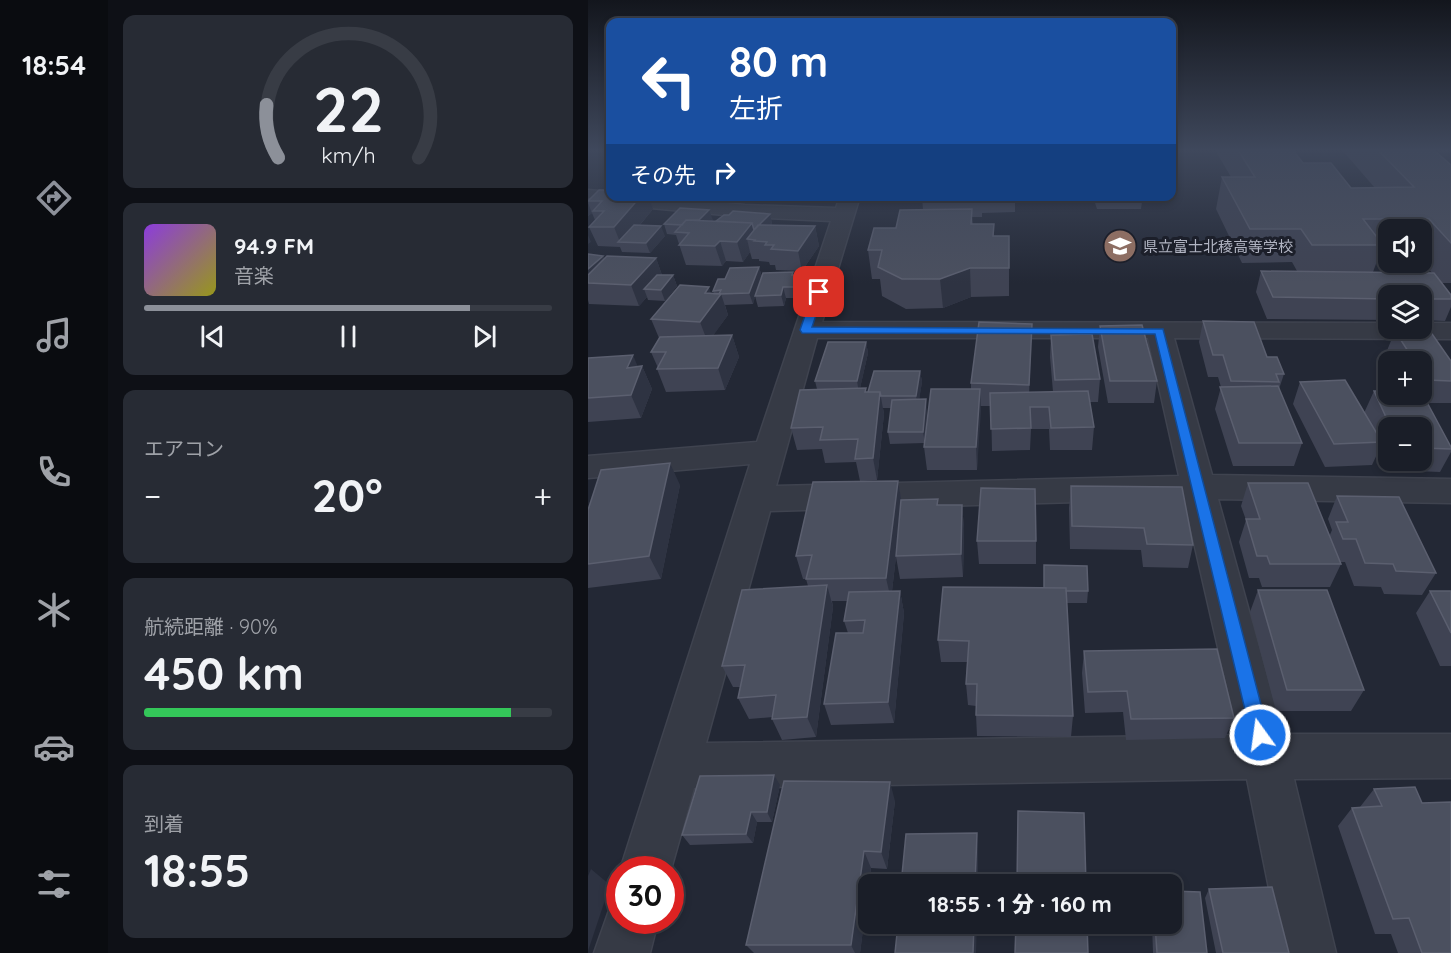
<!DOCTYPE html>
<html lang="ja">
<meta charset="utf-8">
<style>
:root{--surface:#1a1e28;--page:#272b34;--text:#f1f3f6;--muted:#9fa2a8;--line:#383c45;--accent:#8c9099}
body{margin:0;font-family:Quicksand,"Noto Sans JP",sans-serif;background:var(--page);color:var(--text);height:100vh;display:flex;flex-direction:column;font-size:22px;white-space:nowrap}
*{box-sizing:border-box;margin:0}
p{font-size:20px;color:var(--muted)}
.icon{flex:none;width:33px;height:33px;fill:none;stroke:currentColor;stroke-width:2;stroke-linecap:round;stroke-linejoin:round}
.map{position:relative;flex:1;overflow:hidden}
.side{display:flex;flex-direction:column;gap:15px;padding:15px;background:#0e1016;width:480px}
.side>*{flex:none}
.banner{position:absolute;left:18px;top:18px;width:570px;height:183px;border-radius:12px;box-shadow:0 3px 9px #0003,0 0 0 2px var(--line);background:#1a4fa0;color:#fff;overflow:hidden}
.tools{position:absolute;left:790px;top:219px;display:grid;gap:12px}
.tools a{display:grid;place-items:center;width:54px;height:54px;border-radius:12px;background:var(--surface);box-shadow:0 3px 9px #0003,0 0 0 2px var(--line);font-size:30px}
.speed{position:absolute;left:18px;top:856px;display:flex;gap:12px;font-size:30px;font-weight:700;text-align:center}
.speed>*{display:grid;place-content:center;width:78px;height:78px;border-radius:50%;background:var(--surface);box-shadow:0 3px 9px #0003,0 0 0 2px var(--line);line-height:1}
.speed .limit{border:9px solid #d22;background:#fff;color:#111}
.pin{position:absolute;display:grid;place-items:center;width:51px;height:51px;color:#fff;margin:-26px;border-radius:12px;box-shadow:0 3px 9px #0006}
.me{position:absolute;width:66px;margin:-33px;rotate:346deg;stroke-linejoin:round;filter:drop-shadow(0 0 4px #0008)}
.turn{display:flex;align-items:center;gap:21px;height:126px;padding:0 24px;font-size:27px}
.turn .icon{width:78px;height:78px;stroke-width:2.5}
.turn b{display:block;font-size:42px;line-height:51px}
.then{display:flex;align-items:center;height:57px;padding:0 24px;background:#0003;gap:12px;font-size:22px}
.big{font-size:45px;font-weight:800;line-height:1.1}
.side .card{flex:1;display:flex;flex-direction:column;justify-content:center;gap:9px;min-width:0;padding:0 21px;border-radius:12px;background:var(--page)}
.side .dial{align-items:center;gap:0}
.dial svg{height:156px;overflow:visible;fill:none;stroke:var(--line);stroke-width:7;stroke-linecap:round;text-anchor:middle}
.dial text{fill:var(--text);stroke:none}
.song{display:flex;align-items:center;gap:18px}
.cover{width:72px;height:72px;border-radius:9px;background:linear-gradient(135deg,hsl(270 70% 55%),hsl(60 70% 35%))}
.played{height:6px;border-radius:3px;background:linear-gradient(90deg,var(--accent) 80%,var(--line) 80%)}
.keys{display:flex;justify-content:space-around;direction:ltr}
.heat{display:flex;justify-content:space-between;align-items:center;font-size:33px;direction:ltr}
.charge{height:9px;border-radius:4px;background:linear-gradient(90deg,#34c759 90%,var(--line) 0)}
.trip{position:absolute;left:270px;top:874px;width:324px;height:60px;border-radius:12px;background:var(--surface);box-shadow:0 3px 9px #0003,0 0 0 2px var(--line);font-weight:800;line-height:60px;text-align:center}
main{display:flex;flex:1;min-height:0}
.dock{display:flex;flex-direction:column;width:108px;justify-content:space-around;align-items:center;background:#0a0c10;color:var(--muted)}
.dock .icon{width:42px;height:42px}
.dock .selected{color:var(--accent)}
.dock b{font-size:27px;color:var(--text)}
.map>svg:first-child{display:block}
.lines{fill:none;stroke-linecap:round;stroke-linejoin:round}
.street-casing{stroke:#3f434f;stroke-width:3}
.street{fill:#363a45;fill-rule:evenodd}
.wall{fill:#3f4353;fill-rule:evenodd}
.shaded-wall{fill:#2e3342}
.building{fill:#4b505f;stroke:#5b5f6f;stroke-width:1.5}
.route{fill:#1a73e8;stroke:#114b97;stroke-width:1.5}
.labels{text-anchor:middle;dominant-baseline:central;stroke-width:6;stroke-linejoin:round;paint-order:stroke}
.far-poi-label{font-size:15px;fill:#b1b4c2;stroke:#1c1f2a;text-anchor:start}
</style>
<main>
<nav class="dock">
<b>18:54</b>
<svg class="icon selected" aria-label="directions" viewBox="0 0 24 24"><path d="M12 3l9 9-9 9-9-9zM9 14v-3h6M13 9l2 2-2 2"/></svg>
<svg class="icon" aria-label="music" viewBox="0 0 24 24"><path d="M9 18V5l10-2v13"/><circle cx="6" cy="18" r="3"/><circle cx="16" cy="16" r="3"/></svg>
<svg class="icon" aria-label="phone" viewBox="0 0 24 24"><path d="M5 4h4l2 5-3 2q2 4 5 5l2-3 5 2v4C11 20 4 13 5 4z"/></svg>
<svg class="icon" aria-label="climate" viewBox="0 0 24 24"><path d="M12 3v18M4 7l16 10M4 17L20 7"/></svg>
<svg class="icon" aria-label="car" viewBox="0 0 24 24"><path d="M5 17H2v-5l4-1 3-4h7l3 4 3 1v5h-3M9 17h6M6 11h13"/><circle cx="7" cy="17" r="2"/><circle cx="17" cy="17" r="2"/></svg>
<svg class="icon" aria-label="filters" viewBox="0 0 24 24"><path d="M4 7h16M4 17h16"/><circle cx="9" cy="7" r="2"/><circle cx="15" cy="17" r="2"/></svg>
</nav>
<section class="side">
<div class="card dial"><svg viewBox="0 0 100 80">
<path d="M14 69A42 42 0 1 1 86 69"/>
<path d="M14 69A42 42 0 0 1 8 42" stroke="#8c9099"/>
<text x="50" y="56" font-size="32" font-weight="700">22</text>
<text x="50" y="72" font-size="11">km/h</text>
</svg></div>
<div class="card">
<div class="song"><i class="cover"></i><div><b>94.9 FM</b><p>音楽</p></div></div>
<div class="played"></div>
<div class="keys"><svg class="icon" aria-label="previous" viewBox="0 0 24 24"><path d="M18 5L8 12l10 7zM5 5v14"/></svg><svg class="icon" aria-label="pause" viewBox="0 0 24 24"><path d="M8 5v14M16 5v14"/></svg><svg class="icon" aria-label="next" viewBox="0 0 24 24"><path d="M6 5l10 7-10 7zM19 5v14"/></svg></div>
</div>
<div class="card"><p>エアコン</p>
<div class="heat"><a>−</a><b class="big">20°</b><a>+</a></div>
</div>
<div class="card"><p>航続距離 · 90%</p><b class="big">450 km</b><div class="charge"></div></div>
<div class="card"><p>到着</p><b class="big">18:55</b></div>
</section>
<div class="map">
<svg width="863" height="953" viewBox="0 0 863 953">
<rect width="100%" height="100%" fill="#232835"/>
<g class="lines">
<g class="street-casing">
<path id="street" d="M0,190L22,192V196H69L157,205L248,208L252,196H272L234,322L801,323V328H834V323H863V339L586,338L624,475L863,479V503L630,499L695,734H863V778L706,779L748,953H694L659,779L106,788L82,873V870H32L162,464L0,478V456L169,442L243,221L157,217L0,202ZM229,338H560L591,476L188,486ZM596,499L650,735L118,743L182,511Z
M32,899V921H70L62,953H6L24,902Z"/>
</g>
<use href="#street" class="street"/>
</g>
<path class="wall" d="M627,150H705L715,163L763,188H787L754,150H846L863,165V283H854L863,295V307L857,321L834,320V296H801V320L679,319L668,292L673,271H709L704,262L654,263L628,209L634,177H643ZM801,230H834V261L844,273L785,272L792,253H801Z
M22,196H61L65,209L52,225L77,236L62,253L34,252L32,247L10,246L1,227L7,220L4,213L0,216V198Z
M334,196H427V212L394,213V217H384L385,224H406V236H421V296L383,297L355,308L318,309L294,296L292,279H284L280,250L308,228L335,210Z
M486,196H575L574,201L554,202L553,209H509L507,203H488Z
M182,214L184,224L183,225L227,226L231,246L214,271L188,270L187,265H182L181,262L171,261V259H164L162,252L155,262L138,261L134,266L98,265L88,235L79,234L76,224L125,220L124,221H128L141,215Z
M0,254L17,258H68L74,275H85L89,286L77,301L60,300L59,297L51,306L1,304L0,300Z
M171,267L174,277L206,275L213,286L210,298H198L196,306L170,307L167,296L165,304L137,305L140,315L125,335H144L151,357L137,390L78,392L69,369L70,368L63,352L71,338L63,319L123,293L126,294L125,291L137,279Z
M615,321L679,357L696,374L691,389L714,443L706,466H645L627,409L633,387L630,377H620L611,342Z
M512,326L569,381L566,403H520L510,347Z
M807,331L863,360V403H839L863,447V452L852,472L801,470L792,448L784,465L737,467L705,404L712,382L776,413L786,391L834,394V362H804L798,353ZM801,428H834V460H801Z
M463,335L512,379L510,402H502L506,427L504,450H462L461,429H443L442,450L404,451L403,406H392L389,470H339L336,447V443L302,444L300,432L303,408H295L296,414L289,480L272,481L268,462L237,463L234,449L209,450L203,428L229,389L227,381L278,342L280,353L272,388H278V392L332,371L334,382L331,399L339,410L337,435L383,389V383L443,345L441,392H465L462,357Z
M0,358L50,367L54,366L64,389L53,418L0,422Z
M310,481L313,500L350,505H374L376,528L375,577L312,579L308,557L304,591H312L316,613L306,723L243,725L236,704L260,633L256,621L259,601H244L245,607L228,737L194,740L184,719L185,717L161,719L150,698L152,687H145L134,666L220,586L218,579H215L208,556Z
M660,483L741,537L744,530L740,519L749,496L848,573L834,595L796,594L793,587L766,586L757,562H751L753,564L742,587H674L671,578H661L651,542L658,520L653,506Z
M92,485L73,579L0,588V564Z
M483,486L605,545L600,568L555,567L553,550L482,549L481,508Z
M389,541H448V564H391Z
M456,565L500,591L499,603H479L485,716L483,737L389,736L388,715V706L380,705L378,684L379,662H353L350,640L456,588Z
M670,590L776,690L763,711H688L662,612Z
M842,591H863V666H852L828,613Z
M496,651L646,718L637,738L538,740L535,712L497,713L494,673Z
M192,785L184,822H169L165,843L102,845L94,835Z
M786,789L834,803L863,953H810L803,934H787L750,826L764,808L772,807Z
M307,801L299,869L283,868L272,953H166L158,945Z
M621,889L701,953H628L617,898Z
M564,924H584L619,953H565Z"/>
<path class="shaded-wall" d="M53,196H61L65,209L37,242H32L26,227Z
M0,203L4,213L0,216Z
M121,210L125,220L109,236L106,226Z
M182,214L184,224L169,240L159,239L162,252L155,262L149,242L164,223Z
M73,226L77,236L62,253L58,243Z
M227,226L231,246L214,271L210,251Z
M0,235L3,242L0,244Z
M132,241L138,261L134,266L127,246Z
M15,256L20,266L0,283V269Z
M68,258L75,278L56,289L59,297L51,306L43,285Z
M171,267L174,278L165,304L161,293Z
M382,268L383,297L355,308L352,279Z
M85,275L89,286L77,301L73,290Z
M210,275L213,286L210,298L207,287Z
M121,287L126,303L133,294L140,315L120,343L112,322L117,293Z
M195,287L198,298L196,306L193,295Z
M444,324L443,345L441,407V385Z
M144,335L151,357L137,390L130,368Z
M278,342L280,353L271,393L269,381Z
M45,355L52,372L54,366L64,389L53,418L43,395L39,368Z
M332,371L334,382L330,408L328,396Z
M392,389L393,411L389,470L388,447Z
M292,392L296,414L289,480L285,458Z
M338,399L339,410L337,443L335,432Z
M82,463L92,485L73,579L61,556Z
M310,481L314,504L303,600L298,578Z
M374,505L376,528L375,577L373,554Z
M239,585L245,607L228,737L219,717Z
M312,591L316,613L306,723L300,702Z
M186,775L192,785L184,822L179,812Z
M302,782L307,801L299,869L293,852Z
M163,812L169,822L165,843L158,834Z
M389,833L390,851V885H387Z
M276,851L283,868L272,953H267L263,945Z
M3,869L22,885L0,951V876Z
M386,924H389L388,953H385Z"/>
<path class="building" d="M650,150H705L715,163H743L763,188L826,187L790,150H846L863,165V243L841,219H775L795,245H724L713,229H662L634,177H667Z
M11,190H22V196H53L26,227H1L16,211H5L14,201H0Z
M92,208L121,210L111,220H98L94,225L76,224Z
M384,209L383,224H406L405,236H421V268H382L352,279H314L290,267L294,250H280L286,228H308L312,210Z
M145,211L182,214L166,230L164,223L128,221L136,215H141Z
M98,220L164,223L149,242L132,241L127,246L91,245L101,233L87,232Z
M46,225L73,226L58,243L30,242Z
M170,225L227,226L210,251L183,249L186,245H177L179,242L166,241L167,240L159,239Z
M0,254L15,256L0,269Z
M19,256L68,258L43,285L0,283V275Z
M171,267L161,293L131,294L133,290L125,291L130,279H137L142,268Z
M673,271L846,273L863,295V299H834V296H801V299L685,297Z
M205,272L204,275H210L207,287H195L193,295L167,296L175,273Z
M69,275H85L73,290L56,289Z
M92,285L121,287L117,293L133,294L112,322L63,319Z
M615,321L666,322L679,357H689L696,374H688L691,382L643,381L635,355H625Z
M391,322L444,324L441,385L383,383Z
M554,325L569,381H522L512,326Z
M807,331H842L863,361V381L839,380L834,372V362H827Z
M504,334L512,379L467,380L463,335Z
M144,335L130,368L69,369L78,352H63L72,337Z
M240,342H278L269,381H227Z
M45,355L39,368L54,366L43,395L0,398V358Z
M286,371H332L328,396H293L292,392H280Z
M757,380L794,442L746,444L712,382Z
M690,386L714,443H651L632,387Z
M278,388L277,392H292L285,458L267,459L270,439L232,440L235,427L203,428L212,390Z
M343,389H392L388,447H336Z
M500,391L506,427L463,428L461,407H442L443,428L403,429L402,393Z
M786,391H801V394H834V393L863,447V449L834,448V428H803Z
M338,399L335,432H300L304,400Z
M82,463L61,556L0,564V510L13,470Z
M310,481L298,578L218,579L224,555L208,556L225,482Z
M660,483H720L753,564H682L679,556H669L658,519H672Z
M483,486L594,487L605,545L559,544L556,528L484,526Z
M393,488L447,489L448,541H389Z
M749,496L811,497L848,573L808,571L805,564L777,563L768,539H755L748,522H760Z
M350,499L349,505H374L373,554L308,556L313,500Z
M456,565L499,566L500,591H478V588H456Z
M239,585L219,717L184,719L188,695L150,698L157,665L134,666L154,590Z
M355,587L478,588L485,716L388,715L389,684H378L381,641L350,640Z
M670,590H739L776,690H699Z
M312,591L300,702L236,704L248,633H275L277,620L256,621L261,592Z
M842,591H863V633Z
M629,649L646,718L543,719L539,691L500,692L496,651Z
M186,775L179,812H163L158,834L94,835L112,776Z
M196,781L302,782L293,852L276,851L263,945H158Z
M827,787L834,803L863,802V953H834L821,918L805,919L764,808L794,806L786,789Z
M430,811L496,813L498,885H429Z
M389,833L387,885H313L318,834Z
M684,887L701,953H635L621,889Z
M584,891L612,892L619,953H569L567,924H584Z
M310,924H386L385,953H307Z
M428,924H499L500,953H427Z"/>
<linearGradient id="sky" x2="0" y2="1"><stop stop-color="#13161d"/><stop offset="0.53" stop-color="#3f485c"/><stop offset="1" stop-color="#3f485c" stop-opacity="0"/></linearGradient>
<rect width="863" height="283" fill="url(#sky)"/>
<path class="route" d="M231,289L236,292L224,327L575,329L681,735L678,742L672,744L665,742L663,735L567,334L214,333L212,330L225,292Z"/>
<defs>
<g id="school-disc" transform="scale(1.725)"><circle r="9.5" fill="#8d6e63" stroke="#1c1f2a"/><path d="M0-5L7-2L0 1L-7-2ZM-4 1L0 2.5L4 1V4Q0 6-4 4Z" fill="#fff"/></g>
</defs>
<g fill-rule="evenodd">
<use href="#school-disc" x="532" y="246"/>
</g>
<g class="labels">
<g class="far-poi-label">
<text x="555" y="246">県立富士北稜高等学校</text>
</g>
</g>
</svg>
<div class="tools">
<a><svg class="icon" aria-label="sound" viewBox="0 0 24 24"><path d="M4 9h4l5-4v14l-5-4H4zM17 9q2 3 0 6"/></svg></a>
<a><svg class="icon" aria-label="layers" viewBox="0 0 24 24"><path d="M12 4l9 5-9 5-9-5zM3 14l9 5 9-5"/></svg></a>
<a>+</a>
<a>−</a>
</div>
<div class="speed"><div class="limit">30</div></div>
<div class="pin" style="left:231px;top:292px;background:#d93025"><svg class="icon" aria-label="arrive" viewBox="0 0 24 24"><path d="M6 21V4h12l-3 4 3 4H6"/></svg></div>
<svg class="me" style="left:672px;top:735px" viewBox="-20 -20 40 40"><circle r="17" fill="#1a73e8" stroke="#fff" stroke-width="3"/><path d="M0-11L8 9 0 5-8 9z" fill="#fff"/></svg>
<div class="trip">18:55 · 1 分 · 160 m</div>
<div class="banner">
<div class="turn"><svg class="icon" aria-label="left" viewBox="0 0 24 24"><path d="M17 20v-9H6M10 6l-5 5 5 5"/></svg><div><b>80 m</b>左折</div></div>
<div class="then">その先<svg class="icon" aria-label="right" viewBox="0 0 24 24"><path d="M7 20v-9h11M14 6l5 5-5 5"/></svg></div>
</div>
</div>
</main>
